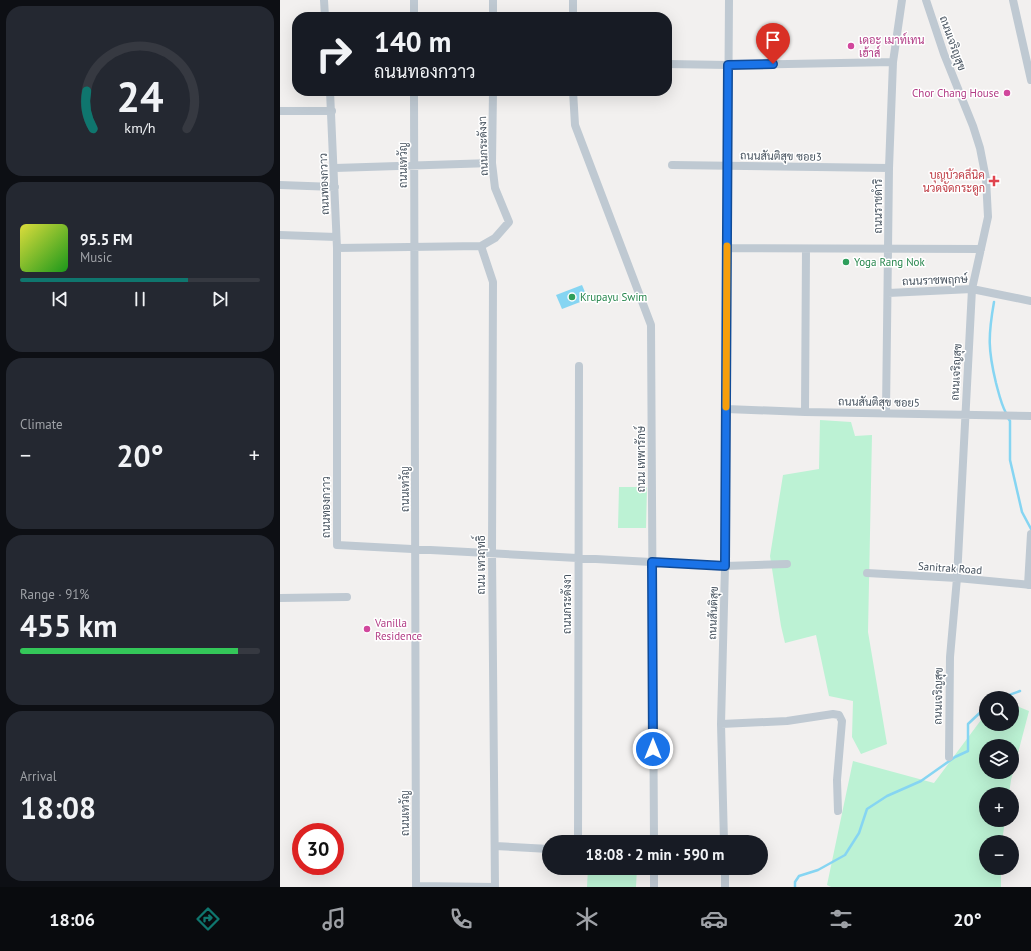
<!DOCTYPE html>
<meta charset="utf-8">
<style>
:root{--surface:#171b24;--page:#242831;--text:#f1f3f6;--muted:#9ea1a6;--line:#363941;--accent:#0f766e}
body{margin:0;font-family:"PT Sans",Sarabun,sans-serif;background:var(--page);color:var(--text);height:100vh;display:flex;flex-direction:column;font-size:15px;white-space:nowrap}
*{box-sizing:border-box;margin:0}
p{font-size:13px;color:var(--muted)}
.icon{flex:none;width:22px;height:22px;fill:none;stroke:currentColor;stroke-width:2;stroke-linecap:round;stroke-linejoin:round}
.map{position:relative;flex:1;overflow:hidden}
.panel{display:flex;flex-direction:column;gap:6px;padding:6px;background:#0d0f14;width:280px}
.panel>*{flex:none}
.guide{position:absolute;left:12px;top:12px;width:380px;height:84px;border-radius:16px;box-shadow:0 4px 16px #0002;background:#171b24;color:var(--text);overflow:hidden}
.tools{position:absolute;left:699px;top:691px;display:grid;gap:8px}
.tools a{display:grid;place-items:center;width:40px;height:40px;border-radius:50%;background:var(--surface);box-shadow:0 4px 16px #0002;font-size:20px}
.speed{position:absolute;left:12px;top:823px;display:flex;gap:8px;font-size:20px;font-weight:700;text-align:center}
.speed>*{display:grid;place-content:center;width:52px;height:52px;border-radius:50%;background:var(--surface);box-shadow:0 4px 16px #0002;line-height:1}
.speed .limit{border:6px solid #d22;background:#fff;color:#111}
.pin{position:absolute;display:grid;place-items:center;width:34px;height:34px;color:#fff;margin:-41px -17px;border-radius:50% 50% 50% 0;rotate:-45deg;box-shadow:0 0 4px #0007}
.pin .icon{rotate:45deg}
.me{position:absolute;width:44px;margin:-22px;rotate:0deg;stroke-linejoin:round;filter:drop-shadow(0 0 3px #0008)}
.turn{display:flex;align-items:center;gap:14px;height:84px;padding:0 16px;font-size:18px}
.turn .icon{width:52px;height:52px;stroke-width:2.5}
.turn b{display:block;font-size:28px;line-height:34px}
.big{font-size:30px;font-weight:800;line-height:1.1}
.panel .tile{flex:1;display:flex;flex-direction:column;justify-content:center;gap:6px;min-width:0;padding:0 14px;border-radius:16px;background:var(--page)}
.panel .dial{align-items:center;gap:0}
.dial svg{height:104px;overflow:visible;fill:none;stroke:var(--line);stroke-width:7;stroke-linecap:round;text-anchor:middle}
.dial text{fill:var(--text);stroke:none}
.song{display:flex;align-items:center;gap:12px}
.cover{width:48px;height:48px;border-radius:6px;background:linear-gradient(135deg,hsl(60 70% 55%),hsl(120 70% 35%))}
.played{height:4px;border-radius:2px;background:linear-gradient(90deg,var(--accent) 70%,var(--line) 70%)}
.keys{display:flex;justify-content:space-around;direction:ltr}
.heat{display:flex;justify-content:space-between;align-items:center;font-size:22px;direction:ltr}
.charge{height:6px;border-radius:3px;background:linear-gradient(90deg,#34c759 91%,var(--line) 0)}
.trip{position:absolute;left:262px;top:835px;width:226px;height:40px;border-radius:20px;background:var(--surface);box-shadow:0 4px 16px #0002;font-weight:800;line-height:40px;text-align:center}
.dock{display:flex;height:64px;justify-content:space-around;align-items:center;background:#090b0e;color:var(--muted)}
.dock .icon{width:28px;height:28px}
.dock .active{color:var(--accent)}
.dock b{font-size:18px;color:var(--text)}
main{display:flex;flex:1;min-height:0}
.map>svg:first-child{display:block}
.green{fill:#bcf2d4;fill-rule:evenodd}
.water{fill:#86d5f2}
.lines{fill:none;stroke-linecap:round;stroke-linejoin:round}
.stream{stroke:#86d5f2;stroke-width:2.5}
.minor{stroke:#bfc9d2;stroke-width:8}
.route-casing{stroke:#114b97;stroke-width:10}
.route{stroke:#1a73e8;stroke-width:7}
.slow{stroke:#f59e0b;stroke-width:7}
.hotel-dot{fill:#d1479c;stroke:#fff;stroke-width:1.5}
.health-dot{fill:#e0444e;stroke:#fff;stroke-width:1.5}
.leisure-dot{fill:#2e9e5b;stroke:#fff;stroke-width:1.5}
.labels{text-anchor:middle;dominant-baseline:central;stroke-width:3;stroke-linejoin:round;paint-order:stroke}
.hotel-label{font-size:11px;fill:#b23c85;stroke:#fff;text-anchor:start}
.street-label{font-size:11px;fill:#46525e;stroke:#fff}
.health-label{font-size:11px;fill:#be3a42;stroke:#fff;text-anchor:end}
.leisure-label{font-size:11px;fill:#27864d;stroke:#fff;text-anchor:start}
</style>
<main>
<section class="panel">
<div class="tile dial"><svg viewBox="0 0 100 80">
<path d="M14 69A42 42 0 1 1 86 69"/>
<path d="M14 69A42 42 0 0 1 9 40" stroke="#0f766e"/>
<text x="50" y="56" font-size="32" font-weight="700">24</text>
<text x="50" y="72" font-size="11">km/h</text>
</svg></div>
<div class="tile">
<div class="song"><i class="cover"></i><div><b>95.5 FM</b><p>Music</p></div></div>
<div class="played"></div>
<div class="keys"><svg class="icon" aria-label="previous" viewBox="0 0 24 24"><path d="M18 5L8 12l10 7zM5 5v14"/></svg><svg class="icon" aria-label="pause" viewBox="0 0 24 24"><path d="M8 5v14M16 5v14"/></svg><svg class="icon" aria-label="next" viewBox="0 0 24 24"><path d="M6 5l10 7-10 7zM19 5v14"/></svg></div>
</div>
<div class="tile"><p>Climate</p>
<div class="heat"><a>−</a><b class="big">20°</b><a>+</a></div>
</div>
<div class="tile"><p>Range · 91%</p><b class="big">455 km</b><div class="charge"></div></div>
<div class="tile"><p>Arrival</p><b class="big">18:08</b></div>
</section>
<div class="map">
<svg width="751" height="887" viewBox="0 0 751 887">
<rect width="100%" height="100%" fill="#f2f0ef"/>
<path class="green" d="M540,420L571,422L575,436L592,435L588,632L607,744L581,754L572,737L573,701L549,696L536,635L505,643L501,626L490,556L503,475L539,469Z
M339,487H367L366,528H338Z
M732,704L749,711L731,780L729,794H706V820H725L722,842H706V868H721V887H551L547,885L573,761L654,783L701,720L706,717V724H732ZM706,746H732V772H706Z
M308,868H357L356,887H307Z"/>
<path class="water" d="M302,285L308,299L282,309L276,295Z"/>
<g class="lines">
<path class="stream" d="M714,302C708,336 708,350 716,383C719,394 721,404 726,413
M728,418L730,421V460L742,512L751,529
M721,698L740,691
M515,887V882L519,876L538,870L565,855L579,833L587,809L607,796L641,781L675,757L688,751V724L706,707"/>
<path class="minor" d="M44,0L45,17
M646,0L664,54L693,126L700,148L706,179L708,217L692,289L677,578L670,657L669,757
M733,0L751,80
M134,17V0
M213,17V0
M293,17V0
M387,64L448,65L613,62
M50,91L57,248V545L445,566L507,564
M134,91L136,887
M293,91L295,125L371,325L374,842
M0,111H52
M392,165L609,168
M55,168L212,163
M0,185L55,187
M0,235L56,237
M201,246L213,282L212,553L215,887
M57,248L201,246L215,238L229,222L215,188L212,163L213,91
M447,248L701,249
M608,293L692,289L751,301
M446,409L525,412L751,416
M525,412L526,249
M606,412L609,168L613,62L622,0
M587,573L677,578L751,585
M748,585L751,534
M0,598L67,597
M441,724L507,721L553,714L559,715L562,721L557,780L558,811
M298,842L299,366
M444,842L441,724L445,566L449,0
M215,846L269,849
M445,868V887
M136,886L215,887
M374,887V868"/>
</g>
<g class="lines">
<g class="route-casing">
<path id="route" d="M373,749L372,562L445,566L448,65L493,64"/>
</g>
<use href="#route" class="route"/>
<path class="slow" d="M446,407L447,246"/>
</g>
<g class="hotel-dot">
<circle cx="571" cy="46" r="4"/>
<circle cx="727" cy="93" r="4"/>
<circle cx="87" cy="629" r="4"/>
</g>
<path class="health-dot" d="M712 175h4v4h4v4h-4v4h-4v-4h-4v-4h4z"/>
<g class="leisure-dot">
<circle cx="566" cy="262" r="4"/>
<circle cx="292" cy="297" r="4"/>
</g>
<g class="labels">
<g class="hotel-label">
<text x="579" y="40">เดอะ เมาท์เทน<tspan x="579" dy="13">เฮ้าส์</tspan></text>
<text x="719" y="93" text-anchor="end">Chor Chang House</text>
<text x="95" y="623">Vanilla<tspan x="95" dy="13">Residence</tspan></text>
</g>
<g class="street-label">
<text transform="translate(673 43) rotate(70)">ถนนเจริญสุข</text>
<text transform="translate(203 146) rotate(-92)">ถนนกระดังงา</text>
<text transform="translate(501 156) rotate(1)">ถนนสันติสุข ซอย3</text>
<text transform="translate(123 165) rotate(-90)">ถนนเทวัญ</text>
<text transform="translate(44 184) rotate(-92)">ถนนทองกวาว</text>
<text transform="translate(598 206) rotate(-90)">ถนนราชดำริ</text>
<text transform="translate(655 280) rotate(-2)">ถนนราชพฤกษ์</text>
<text transform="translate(676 372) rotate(-87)">ถนนเจริญสุข</text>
<text transform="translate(599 402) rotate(1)">ถนนสันติสุข ซอย5</text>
<text transform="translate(361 459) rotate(-90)">ถนน เทพารักษ์</text>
<text transform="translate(125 489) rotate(-90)">ถนนเทวัญ</text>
<text transform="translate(46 507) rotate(-90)">ถนนทองกวาว</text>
<text transform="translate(201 565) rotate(-90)">ถนน เทวฤทธิ์</text>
<text transform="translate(670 568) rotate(4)">Sanitrak Road</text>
<text transform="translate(287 604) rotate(-90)">ถนนกระดังงา</text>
<text transform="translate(433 613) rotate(-88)">ถนนสันติสุข</text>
<text transform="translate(658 696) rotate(-89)">ถนนเจริญสุข</text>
<text transform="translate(125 813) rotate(-90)">ถนนเทวัญ</text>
</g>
<g class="health-label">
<text x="705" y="175">บุญบัวคลีนิค<tspan x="705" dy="13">นวดจัดกระดูก</tspan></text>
</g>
<g class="leisure-label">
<text x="574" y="262">Yoga Rang Nok</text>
<text x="300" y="297">Krupayu Swim</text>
</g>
</g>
</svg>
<div class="tools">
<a><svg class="icon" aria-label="search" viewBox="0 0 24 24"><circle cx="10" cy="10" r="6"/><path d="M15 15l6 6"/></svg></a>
<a><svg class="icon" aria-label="layers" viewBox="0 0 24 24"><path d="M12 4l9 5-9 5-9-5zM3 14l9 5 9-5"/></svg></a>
<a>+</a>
<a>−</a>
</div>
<div class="speed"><div class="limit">30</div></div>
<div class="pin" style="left:493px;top:64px;background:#d93025"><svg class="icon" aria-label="arrive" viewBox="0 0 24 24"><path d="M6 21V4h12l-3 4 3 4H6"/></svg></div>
<svg class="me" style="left:373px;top:749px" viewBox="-20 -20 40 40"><circle r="17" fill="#1a73e8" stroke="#fff" stroke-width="3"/><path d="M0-11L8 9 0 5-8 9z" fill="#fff"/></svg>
<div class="trip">18:08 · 2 min · 590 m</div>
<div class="guide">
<div class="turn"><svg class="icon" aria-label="right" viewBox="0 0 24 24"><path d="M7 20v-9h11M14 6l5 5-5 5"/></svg><div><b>140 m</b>ถนนทองกวาว</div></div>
</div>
</div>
</main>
<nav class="dock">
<b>18:06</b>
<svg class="icon active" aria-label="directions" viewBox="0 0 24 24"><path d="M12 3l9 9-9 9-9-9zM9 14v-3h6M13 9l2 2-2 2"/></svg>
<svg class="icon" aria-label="music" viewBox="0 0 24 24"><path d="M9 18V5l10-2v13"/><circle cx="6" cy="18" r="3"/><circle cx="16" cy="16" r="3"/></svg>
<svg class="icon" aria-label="phone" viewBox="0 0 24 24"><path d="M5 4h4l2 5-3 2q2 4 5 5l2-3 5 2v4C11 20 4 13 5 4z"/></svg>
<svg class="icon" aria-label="climate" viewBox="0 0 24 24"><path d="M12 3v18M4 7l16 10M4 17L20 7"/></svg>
<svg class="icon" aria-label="car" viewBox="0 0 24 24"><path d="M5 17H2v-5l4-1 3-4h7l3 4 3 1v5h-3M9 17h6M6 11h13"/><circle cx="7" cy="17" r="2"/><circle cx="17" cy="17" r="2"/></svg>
<svg class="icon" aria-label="filters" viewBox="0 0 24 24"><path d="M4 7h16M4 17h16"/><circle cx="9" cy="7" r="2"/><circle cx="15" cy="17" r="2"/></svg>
<b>20°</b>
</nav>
